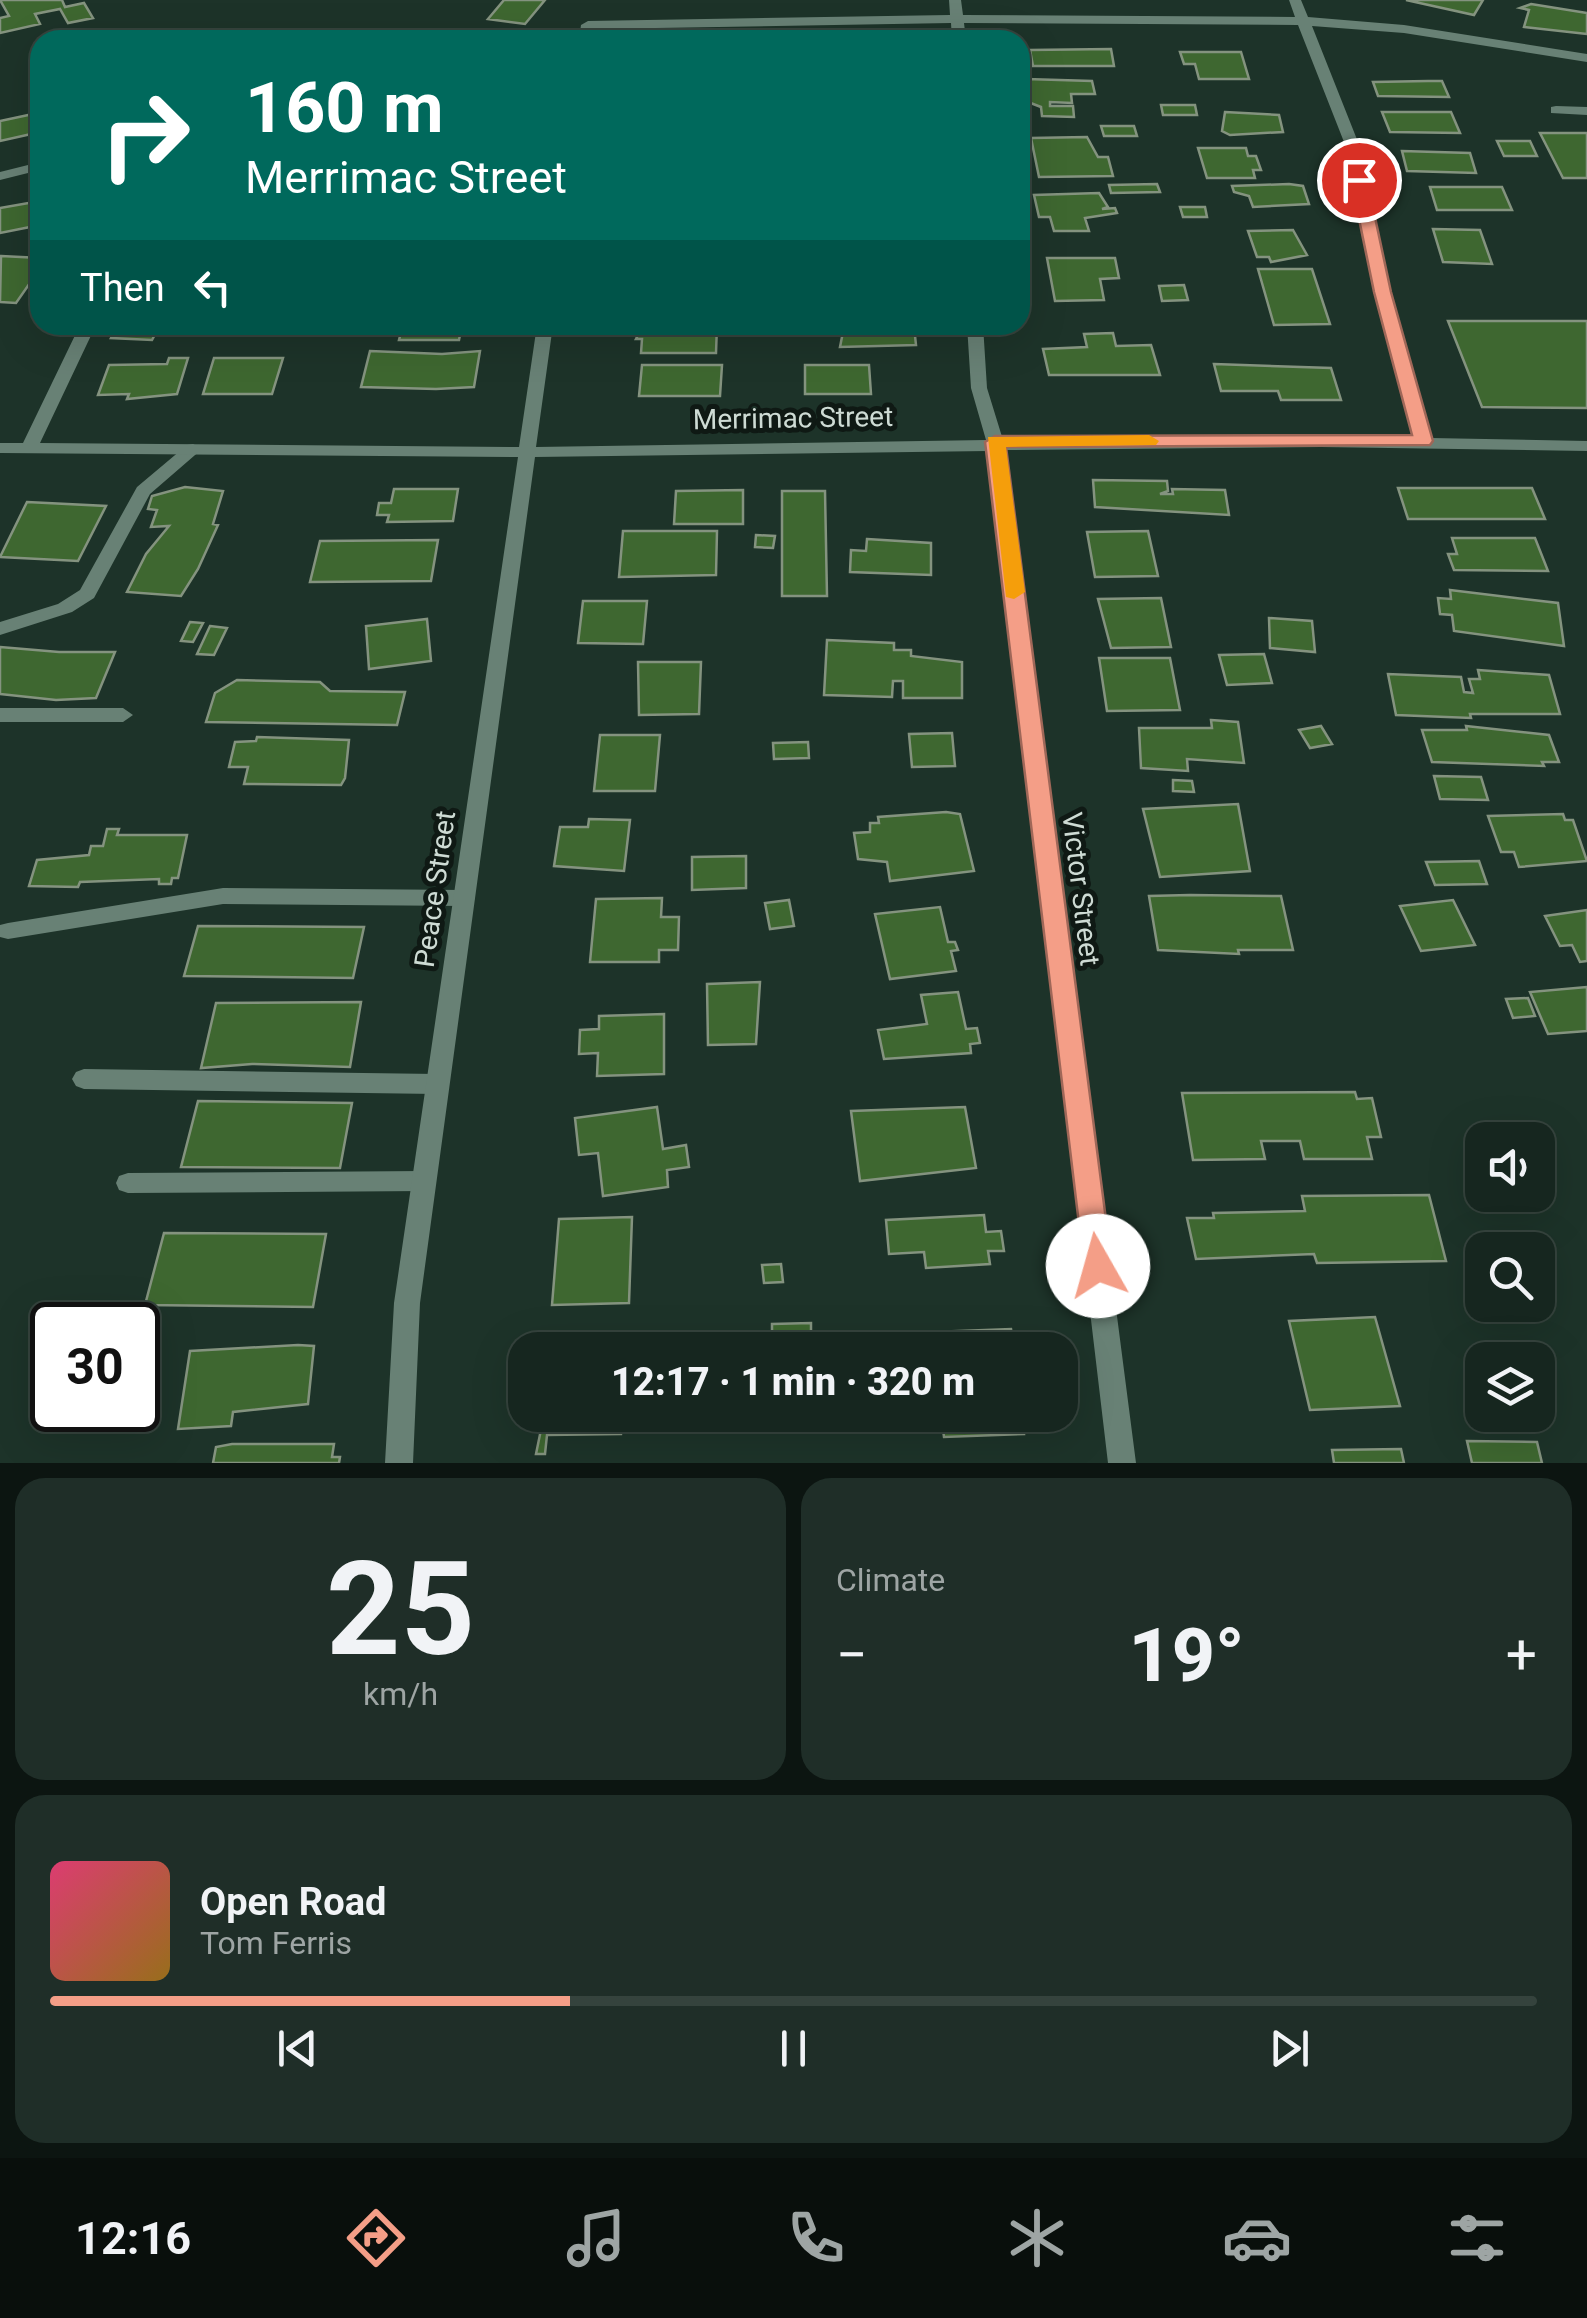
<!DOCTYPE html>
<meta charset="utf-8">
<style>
:root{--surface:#16261f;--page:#1f2e28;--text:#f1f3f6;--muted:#9ea5a4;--line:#35433d;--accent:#f49e87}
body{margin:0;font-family:Roboto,sans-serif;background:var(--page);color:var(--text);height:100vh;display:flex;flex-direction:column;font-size:38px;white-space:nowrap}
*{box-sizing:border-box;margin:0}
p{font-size:32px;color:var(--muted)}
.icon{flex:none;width:55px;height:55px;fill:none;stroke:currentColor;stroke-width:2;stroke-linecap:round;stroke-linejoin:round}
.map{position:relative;height:1463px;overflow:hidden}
.sheet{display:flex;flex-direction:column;gap:15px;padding:15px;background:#0c1511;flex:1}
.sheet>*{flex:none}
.guide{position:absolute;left:30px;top:30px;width:1000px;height:305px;border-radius:30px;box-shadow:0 10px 40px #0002,0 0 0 2px var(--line);background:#00695c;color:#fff;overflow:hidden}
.fabs{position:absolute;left:1465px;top:1122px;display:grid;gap:20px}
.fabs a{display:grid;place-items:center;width:90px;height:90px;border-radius:20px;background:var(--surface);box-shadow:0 10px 40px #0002,0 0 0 2px var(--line);font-size:50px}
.speed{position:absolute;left:30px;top:1302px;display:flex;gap:20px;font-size:50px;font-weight:700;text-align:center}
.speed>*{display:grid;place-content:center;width:130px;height:130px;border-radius:50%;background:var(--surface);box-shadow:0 10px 40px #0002,0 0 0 2px var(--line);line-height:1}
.speed .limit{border:5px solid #111;border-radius:15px;background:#fff;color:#111}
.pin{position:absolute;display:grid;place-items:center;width:85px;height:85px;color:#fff;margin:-42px;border:5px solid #fff;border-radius:50%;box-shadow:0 2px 10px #0007}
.me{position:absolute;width:110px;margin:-55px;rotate:353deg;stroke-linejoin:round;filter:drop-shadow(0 0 8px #0008)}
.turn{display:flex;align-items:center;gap:35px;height:210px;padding:0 50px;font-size:45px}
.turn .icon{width:130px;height:130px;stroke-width:2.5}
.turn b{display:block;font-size:70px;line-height:85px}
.then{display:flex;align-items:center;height:95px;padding:0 50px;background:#0003;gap:20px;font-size:38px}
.big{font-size:75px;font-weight:800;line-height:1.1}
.sheet .card{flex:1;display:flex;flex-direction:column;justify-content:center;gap:15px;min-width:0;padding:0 35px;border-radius:30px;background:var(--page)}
.sheet .dial{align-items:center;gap:0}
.dial b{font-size:130px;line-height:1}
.song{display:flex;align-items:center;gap:30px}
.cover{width:120px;height:120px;border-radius:15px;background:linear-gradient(135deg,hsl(340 70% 55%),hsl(40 70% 35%))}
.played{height:10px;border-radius:5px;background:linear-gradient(90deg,var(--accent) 35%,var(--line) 35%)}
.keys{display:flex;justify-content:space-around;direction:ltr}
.heat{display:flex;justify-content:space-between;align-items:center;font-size:55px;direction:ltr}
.sheet .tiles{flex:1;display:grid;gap:15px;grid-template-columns:1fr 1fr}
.card:last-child{grid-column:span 2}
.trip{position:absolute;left:508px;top:1332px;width:570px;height:100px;border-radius:30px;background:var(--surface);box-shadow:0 10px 40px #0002,0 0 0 2px var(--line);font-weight:800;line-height:100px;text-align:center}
.menu{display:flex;height:160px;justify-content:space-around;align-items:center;background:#090f0c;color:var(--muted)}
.menu .icon{width:70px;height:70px}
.menu .selected{color:var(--accent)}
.menu b{font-size:45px;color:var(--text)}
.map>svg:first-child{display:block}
.building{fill:#3e6730;stroke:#84937f;stroke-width:2.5}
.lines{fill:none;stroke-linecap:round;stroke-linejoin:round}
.lane{fill:#688175;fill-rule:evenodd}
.street{fill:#688175;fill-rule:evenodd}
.route{fill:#f49e87;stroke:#9f6758;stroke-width:2.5}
.slow{fill:#f59e0b}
.labels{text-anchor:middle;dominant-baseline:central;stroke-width:10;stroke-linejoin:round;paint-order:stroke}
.street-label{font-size:28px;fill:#cedbd4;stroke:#0f1914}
</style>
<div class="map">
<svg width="1587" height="1463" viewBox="0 0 1587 1463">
<rect width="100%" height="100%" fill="#1d3329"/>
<path class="building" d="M0,0H62L65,7L84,3L93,18L68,23L60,9L35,14L40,24L0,33V18L9,16Z
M545,0L525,24L488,19L504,0Z
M1406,0H1483L1474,15Z
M1531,4L1587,13V34L1524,27L1529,10L1520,8Z
M1111,49L1114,66H1033L1030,50Z
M1180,52H1241L1249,79H1199L1195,64H1184Z
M1026,79L1092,81L1095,94H1071L1072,103L1050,102V106H1073L1074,117L1042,116L1041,107L1028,102Z
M1428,81H1442L1449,97L1378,96L1373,82Z
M1161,105H1195L1197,115H1163Z
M1225,112L1279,115L1283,132L1230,135L1222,131Z
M1382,112H1451L1460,133L1390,132Z
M33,114L40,132L0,141V121Z
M1101,126H1134L1137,136H1104Z
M1540,133H1587V178H1563Z
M1087,137L1098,157H1108L1113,176L1039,177L1031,138Z
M1497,141H1530L1537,156H1504Z
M1198,148H1246L1248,156H1256L1261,170H1253L1255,178H1207Z
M1402,151L1470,153L1476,173L1407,171Z
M1157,184L1160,192L1111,193L1109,185Z
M1289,184L1303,186L1309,204L1253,207L1249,196L1234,192L1232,186Z
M1430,187H1502L1512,210H1437Z
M1099,193L1108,207L1102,209L1115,208L1117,213L1085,218L1089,231H1054L1050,217H1039L1034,195Z
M40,201V234L32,236L30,227L0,233V208Z
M1180,207H1205L1207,217H1183Z
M1433,229L1480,230L1492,264L1443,262Z
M1293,230L1307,255L1271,262L1269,257H1257L1248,231Z
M1,256L40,258L39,270L16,303L0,302Z
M1047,258H1115L1119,278L1100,279L1104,300L1055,301Z
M1258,269H1312L1330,324L1274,325Z
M1184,285L1188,300L1162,301L1159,286Z
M1448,321H1587V408L1482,407Z
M118,325H160L152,340L111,338Z
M403,325H462L459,340H399Z
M643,325H717L716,353H641L642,339H636Z
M854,326H914L916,345L840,347L844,327Z
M1113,333L1116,346L1151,345L1160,375H1049L1043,349L1087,347L1084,334Z
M370,351L442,354L480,351L474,387L436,389L361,387Z
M169,358H188L177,394L127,399L129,394L98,395L109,365L167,364Z
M214,358H283L272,394H203Z
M1214,364L1331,368L1341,400H1281L1278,391H1221Z
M642,365H722L720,396H639Z
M805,365H869L871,394H805Z
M1093,480L1167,481L1168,491L1160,494H1173L1172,489L1225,490L1229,515L1095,507Z
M185,487L223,491L213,524L218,525L198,569L181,596L127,592L146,554L169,526L151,527L157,510L148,509L152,496Z
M1398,488H1532L1545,519H1408Z
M394,489H458L453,521L387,522L389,515H377L379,503H391Z
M743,490V524H674L676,491Z
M782,491H825L827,596H782Z
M27,502L106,506L78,561L0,557Z
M623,531H717L716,575L619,577Z
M1148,531L1158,576L1095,577L1087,532Z
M756,535L775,536L773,548L755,547Z
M1452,538H1535L1548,571L1454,570L1448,554H1457Z
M867,539L931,543V575L850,572L851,550L866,551Z
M438,540L431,581L310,582L320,541Z
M1450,590L1558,603L1564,646L1454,631L1452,615L1440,614L1438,598L1451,599Z
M1161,598L1171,647L1111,648L1098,599Z
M583,601H647L643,644L578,643Z
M1269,618L1312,621L1315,652L1270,648Z
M427,619L431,661L369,669L366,626Z
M190,622L203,623L193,642L181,641Z
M210,626L227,628L214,655L197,654Z
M827,640L894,643V650H911V656L962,662V698H903V681H893L892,697L824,695Z
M0,647L59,652H115L96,698L56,700L0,694Z
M1264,654L1272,683L1227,685L1219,655Z
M1099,658H1170L1180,710L1107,711Z
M638,662H701L699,714L639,715Z
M1478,670L1549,675L1560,714H1470L1471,718L1396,715L1388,674L1461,677L1464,692L1473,693L1469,679H1480Z
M237,680L320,682L330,691L405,692L397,725L206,722L215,693Z
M1211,720L1238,722L1244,763L1187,759L1188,771L1141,768L1139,728H1212Z
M1321,726L1332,744L1310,748L1299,730Z
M1466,726L1549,735L1559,762H1542L1544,766L1432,762L1422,730H1467Z
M952,733L955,766L912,767L909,734Z
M600,735H660L655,791H594Z
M257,737L349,740L345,778L341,785L244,784L248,767H229L235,742L256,741Z
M808,742L809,758L774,759L773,743Z
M1434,776L1481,777L1488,800L1440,799Z
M1173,780L1192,781L1194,792L1173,791Z
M1238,804L1250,871L1160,877L1143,809Z
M946,812L960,814L974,871L890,881L887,862L858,859L854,833L870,832V823H879L878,817Z
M1563,814L1565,820H1573L1587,861L1519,867L1514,852H1501L1488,816Z
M589,819L630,820L624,871L554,866L560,827H588Z
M107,829H119L117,835H187L178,878H172L171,884H159V879L80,882L78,887L29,886L37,860L89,855L91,846H103Z
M746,856V888L692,890V857Z
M1479,861L1487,884L1435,885L1426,862Z
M1190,895L1281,896L1293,950H1238L1239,954L1158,950L1149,896Z
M662,898L661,917H679L678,950H659V962H590L596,899Z
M789,900L794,926L770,929L765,903Z
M1453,900L1475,945L1421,951L1400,906Z
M940,907L948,942H955L958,950L951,951L956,971L890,979L875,914Z
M1587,910V961L1580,962L1572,945L1560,946L1545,916Z
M198,926L364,927L353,978L184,976Z
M760,982L756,1044L708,1045L707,984Z
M1587,987V1031L1548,1034L1530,992Z
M958,992L966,1029L977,1028L980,1043L970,1044L971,1053L884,1059L878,1030L927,1024L921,995Z
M1528,998L1535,1016L1513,1018L1506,999Z
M361,1002L350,1067L252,1064L201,1068L216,1003Z
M664,1014V1074L597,1076L598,1053L579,1054L580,1030L599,1029V1016Z
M1355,1092L1357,1099L1372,1098L1381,1137H1367L1372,1159H1304L1300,1141H1261L1265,1159L1193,1160L1182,1093Z
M198,1101L352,1103L340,1168L181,1167Z
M657,1107L663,1149L686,1145L689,1167L667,1170L668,1187L603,1196L598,1153L579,1155L575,1118Z
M965,1107L976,1168L860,1181L851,1111Z
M1429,1195L1446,1261L1317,1263L1314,1254L1196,1259L1187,1218H1214L1213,1213L1305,1211L1302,1196Z
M984,1215L986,1232L1001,1231L1004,1251H988L990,1264L926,1268L924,1252L889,1254L886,1220Z
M632,1217L629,1303L552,1305L559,1219Z
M164,1233L326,1234L313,1307L145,1305Z
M781,1264L783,1282L764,1283L762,1265Z
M1375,1317L1400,1406L1310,1410L1289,1321Z
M811,1323V1350H772V1324Z
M1011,1329L1014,1350H935L933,1332Z
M626,1341L625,1350H549L550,1342Z
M298,1345L314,1346L308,1404L233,1412L231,1426L178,1429L190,1351Z
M544,1415H622L621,1434L547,1435L545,1454H536Z
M941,1415H1022L1024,1434L944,1437Z
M1467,1441L1537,1442L1542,1463H1472Z
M232,1444H334L332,1457H340L339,1463H213L216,1447Z
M1401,1449L1404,1463H1334L1332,1450Z"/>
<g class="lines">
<path class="lane" d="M1556,106L1587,107V115L1551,113V107Z
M193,444L202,449L150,494L94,598L72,612L0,635V622L58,604L80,590L137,487L187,445Z
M0,708H123L133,715L123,722H0Z
M223,888L464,890L472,892L475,898L472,904L464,906L223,904L8,939L0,937V925L8,923Z
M84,1069L437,1074L445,1077L449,1084L445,1091L437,1094L84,1089L76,1086L72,1079L76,1072Z
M424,1171L433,1174L436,1181L433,1188L424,1191L128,1193L119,1190L116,1183L119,1176L128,1173Z"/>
<path class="street" d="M949,0H961L963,15L1295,17L1289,0H1301L1308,17L1404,25L1587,54V62L1404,33L1312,26L1358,142L1390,293L1431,438L1587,441V451L1321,447L1005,450L1136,1463H1108L988,451L535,457L420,1303L413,1463H385L394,1303L518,457L0,453V443H23L80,325H96L40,443L519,447L537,325H553L536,447L986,440L971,388L967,325H983L987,388L1003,440L1413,437L1374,293L1344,142L1298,25L964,23L966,40H952L951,23L594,29L593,40H579L581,25L588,21L950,15Z
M40,162V170L0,180V172Z"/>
</g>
<path class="route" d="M1359,174L1367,180L1391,292L1433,441L1430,445L1006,447L1112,1266L1108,1275L1098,1279L1088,1275L1084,1266L985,442L995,436L1412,435L1374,292L1351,180Z"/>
<path class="slow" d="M1149,435L1159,441L1156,445L1006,447L1025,592L1014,599L1006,597L988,437Z"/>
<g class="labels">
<g class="street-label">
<text transform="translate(793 418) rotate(-1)">Merrimac Street</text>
<text transform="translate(435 889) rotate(-82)">Peace Street</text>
<text transform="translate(1081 889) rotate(83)">Victor Street</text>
</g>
</g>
</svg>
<div class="fabs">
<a><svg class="icon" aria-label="sound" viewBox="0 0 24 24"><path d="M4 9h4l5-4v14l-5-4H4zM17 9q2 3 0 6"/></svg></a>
<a><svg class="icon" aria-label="search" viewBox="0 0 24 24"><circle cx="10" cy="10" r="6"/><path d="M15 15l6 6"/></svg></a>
<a><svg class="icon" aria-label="layers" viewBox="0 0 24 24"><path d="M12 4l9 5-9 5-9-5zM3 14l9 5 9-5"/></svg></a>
</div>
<div class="speed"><div class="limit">30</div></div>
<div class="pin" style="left:1359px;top:180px;background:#d93025"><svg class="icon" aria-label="arrive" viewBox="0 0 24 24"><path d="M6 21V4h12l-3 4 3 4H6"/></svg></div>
<svg class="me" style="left:1098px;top:1266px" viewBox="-20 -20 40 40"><circle r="19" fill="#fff"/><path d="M0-13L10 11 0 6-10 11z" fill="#f49e87"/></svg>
<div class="trip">12:17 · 1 min · 320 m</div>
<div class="guide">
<div class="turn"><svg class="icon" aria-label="right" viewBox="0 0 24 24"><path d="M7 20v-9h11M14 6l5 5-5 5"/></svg><div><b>160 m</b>Merrimac Street</div></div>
<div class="then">Then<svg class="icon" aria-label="left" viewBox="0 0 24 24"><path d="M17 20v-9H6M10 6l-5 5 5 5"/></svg></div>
</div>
</div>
<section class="sheet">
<div class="tiles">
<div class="card dial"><b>25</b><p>km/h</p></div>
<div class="card"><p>Climate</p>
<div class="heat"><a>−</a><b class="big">19°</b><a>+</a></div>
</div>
<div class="card">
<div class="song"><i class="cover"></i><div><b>Open Road</b><p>Tom Ferris</p></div></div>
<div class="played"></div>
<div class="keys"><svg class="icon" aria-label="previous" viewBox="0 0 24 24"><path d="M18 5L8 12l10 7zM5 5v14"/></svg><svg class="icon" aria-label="pause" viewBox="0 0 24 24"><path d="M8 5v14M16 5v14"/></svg><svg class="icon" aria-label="next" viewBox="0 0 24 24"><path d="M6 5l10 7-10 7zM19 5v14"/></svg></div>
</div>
</div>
</section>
<nav class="menu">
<b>12:16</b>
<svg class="icon selected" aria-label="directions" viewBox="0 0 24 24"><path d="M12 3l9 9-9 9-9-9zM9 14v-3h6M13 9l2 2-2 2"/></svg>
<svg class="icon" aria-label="music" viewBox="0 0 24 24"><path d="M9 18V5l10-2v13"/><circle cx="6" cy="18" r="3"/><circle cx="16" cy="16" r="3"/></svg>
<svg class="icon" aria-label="phone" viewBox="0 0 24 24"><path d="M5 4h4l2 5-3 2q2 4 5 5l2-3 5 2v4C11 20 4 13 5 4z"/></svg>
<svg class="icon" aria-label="climate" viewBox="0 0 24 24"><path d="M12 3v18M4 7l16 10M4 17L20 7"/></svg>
<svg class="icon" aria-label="car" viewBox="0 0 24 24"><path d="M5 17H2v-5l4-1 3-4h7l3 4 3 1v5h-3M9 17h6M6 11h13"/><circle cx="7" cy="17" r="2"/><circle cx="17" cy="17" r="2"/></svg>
<svg class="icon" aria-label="filters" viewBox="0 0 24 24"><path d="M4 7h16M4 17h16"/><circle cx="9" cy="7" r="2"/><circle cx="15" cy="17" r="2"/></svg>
</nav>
